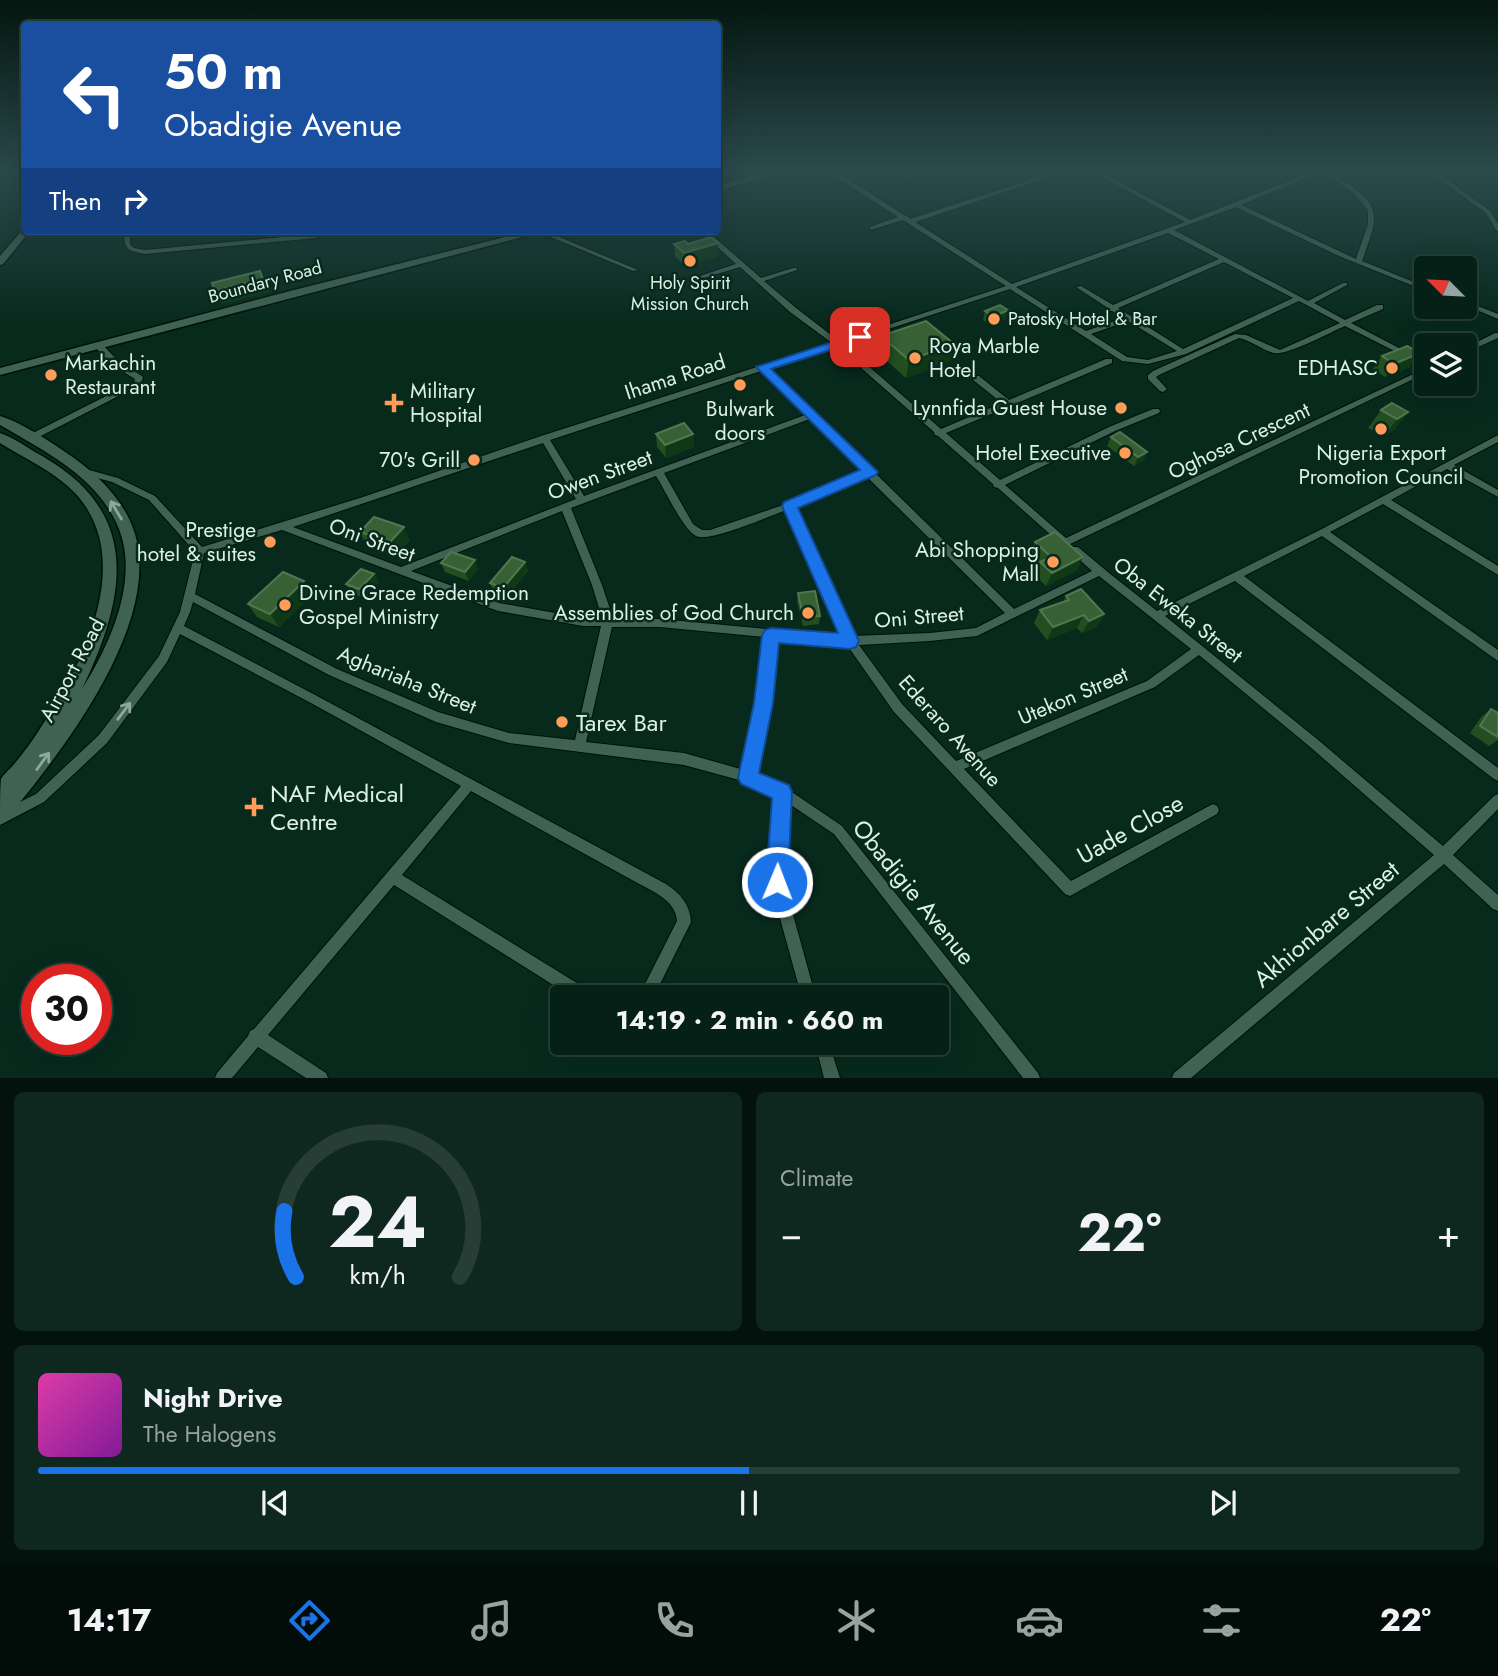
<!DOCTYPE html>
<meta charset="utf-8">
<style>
:root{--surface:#052016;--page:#0e281f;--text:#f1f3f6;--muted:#97a3a1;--line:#263e35;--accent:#1a73e8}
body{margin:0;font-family:Jost,sans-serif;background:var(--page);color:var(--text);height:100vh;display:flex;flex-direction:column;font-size:26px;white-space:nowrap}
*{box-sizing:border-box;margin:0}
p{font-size:23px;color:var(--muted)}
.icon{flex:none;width:38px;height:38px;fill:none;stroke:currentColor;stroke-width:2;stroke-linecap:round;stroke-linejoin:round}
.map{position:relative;height:1078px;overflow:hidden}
.drawer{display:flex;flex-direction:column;gap:14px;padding:14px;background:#03120c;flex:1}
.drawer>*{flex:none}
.banner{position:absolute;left:21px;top:21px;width:700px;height:214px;border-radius:7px;box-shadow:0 7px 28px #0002,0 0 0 2px var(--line);background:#1a4fa0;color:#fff;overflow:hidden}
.needle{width:46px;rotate:294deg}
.tools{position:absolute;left:1414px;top:256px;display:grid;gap:14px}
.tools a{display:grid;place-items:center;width:63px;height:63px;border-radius:7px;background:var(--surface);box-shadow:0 7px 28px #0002,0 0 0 2px var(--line);font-size:35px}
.speed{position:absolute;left:21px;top:964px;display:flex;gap:14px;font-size:35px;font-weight:700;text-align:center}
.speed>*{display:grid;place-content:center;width:91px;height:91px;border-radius:50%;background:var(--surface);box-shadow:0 7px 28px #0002,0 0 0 2px var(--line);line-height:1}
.speed .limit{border:10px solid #d22;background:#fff;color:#111}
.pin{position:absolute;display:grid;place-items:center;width:60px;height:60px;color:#fff;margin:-30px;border-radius:14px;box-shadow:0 4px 10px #0006}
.me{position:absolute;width:77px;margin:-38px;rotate:1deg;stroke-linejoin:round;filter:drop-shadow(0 0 5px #0008)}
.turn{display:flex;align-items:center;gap:24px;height:147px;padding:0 28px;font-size:32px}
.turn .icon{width:91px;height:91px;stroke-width:2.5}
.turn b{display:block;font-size:49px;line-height:60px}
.then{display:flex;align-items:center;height:66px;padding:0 28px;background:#0003;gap:14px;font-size:26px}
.big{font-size:52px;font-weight:700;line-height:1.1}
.drawer .widget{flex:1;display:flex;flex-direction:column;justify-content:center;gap:10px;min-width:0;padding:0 24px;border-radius:10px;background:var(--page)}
.drawer .dial{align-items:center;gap:0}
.dial svg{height:182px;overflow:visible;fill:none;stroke:var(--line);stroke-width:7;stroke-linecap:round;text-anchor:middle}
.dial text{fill:var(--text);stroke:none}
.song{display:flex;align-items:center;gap:21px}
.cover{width:84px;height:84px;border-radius:10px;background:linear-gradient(135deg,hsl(320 70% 55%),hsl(290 70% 35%))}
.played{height:7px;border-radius:4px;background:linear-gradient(90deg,var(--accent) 50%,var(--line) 50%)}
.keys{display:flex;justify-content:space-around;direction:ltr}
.heat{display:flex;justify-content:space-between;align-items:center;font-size:38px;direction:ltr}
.drawer .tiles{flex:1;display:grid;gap:14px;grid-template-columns:1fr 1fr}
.widget:last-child{grid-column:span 2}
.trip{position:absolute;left:550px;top:985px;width:399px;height:70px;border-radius:7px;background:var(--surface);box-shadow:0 7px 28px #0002,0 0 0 2px var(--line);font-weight:700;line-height:70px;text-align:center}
.tab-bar{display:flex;height:112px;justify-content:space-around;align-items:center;background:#020d09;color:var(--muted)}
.tab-bar .icon{width:49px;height:49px}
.tab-bar .on{color:var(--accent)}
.tab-bar b{font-size:32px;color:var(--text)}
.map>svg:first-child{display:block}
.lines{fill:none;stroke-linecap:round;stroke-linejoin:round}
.street-casing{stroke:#001108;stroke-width:2}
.secondary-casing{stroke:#001108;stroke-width:3}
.street{fill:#3f6252;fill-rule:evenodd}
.secondary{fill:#3f6252;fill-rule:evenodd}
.wall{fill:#234f20}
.shaded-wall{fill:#0f3916}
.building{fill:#376035;stroke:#517751;stroke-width:2}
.oneway{stroke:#8ea99c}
.route{fill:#1a73e8;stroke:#114b97;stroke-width:2}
.poi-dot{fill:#fe9c58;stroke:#072a1d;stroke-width:2.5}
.labels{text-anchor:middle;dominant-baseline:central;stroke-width:5;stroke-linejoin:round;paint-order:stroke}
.far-street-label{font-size:18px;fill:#ddf0e6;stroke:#072a1d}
.far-poi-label{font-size:18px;fill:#ddf0e6;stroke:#072a1d}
.poi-label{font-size:21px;fill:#ddf0e6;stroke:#072a1d;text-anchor:end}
.street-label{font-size:21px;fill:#ddf0e6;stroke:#072a1d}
.near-poi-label{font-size:24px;fill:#ddf0e6;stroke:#072a1d;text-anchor:start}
.near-street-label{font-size:24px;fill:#ddf0e6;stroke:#072a1d}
</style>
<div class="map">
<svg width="1498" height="1078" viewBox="0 0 1498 1078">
<rect width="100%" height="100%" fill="#072a1d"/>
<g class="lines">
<g class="street-casing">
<path id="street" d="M829,172H837L904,215L907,216L910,219L1054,172H1064L915,222L1012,284L1185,222L1093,172H1101L1190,220L1311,172H1320L1241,205L1356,259L1368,224V210L1353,192L1321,172C1331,172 1338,178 1347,183C1387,208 1374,225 1362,261L1426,287V291L1339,256L1236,207L1174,230L1308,301L1343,283H1347V285L1314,303L1345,320L1377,305H1383V309L1351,323L1426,362V367L1345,326C1331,332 1287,356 1274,353C1262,350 1252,341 1239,338L1159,375L1156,377L1167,389L1163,392L1160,391L1148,379V375L1153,371L1235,334L1246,335L1280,350L1340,323L1299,301L1186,354L1148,364L1122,361L1010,289L843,344L941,429L1002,403L973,380V376H979L1009,400L1106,359H1112V363L946,433L1000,480L1109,427L1153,409H1159L1160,411L1159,413L1115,431L1005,485L1066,538L1426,368V373L1066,546L1060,543L998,488L994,487L993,484L938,436L935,435L934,432L836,346L768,369L813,412L816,413L817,416L1014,609L1092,571L1072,553L1070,550L1072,547H1078L1109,573L1157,611L1320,530L1498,435V442L1454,465L1498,490V497L1447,469L1391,500L1498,566V575L1383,504L1330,532L1498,650V661L1322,536L1244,576L1498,768V781L1494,779L1235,581L1165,616L1317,739L1443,846L1494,796L1498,794V809L1453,855L1498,895V911L1493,909L1444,864L1191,1078H1172L1174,1073L1434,855L1309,746L1199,655L1155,687L964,769L1071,881L1209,806L1213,804L1217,806L1219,810L1217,814L1070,896L1065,894L894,712L847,645L776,638L769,703L755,773L786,788L842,826L1038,1073L1040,1078H1023L834,834L788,803L784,882L816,998H802L770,882L776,795L750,783L684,765L509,743L436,722L329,675L193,602L190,612L184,626L319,697L666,884C680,893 690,904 691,922L656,992L651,998H634L636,993L646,982L677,921C676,899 649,890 632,880L471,791L402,875L593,993L595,998H574L394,885L268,1035L326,1073L328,1078H306L258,1047L232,1078H215L217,1073L248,1036L250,1031L254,1029L461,786L311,703L180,634L167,662L107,743L44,802L0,825V812L36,794L99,735L159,656L180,612L195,552L149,500L112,482L79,473L78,471L79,469L82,468L118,478L155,496L202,547L363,497L541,436L832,343L790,312L740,267L704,278H700V276L736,264L700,231H707L761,278L793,268H797V270L764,281L796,308L839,341L1006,286L903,220L874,229H870V227L898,217ZM1168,233L1219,259L1113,305L1081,286L1076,287L1108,308V311H1112L1123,318L1086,331L1016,287ZM1224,262L1293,298L1183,349L1118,308ZM1128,321L1177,351L1148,360L1127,357L1091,334ZM761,371L805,415L584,496L550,440ZM810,419L863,472L786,504L710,530H702L693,524L664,473ZM543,443L576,499L401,567L293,527ZM656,476C665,490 683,529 696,536C709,543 770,516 786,510L842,636L660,619L613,618L602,585L571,508ZM867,477L1005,613L976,628L930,633L853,636L794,507ZM562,511L592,585L602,618H583L499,603L411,571ZM282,530L498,611L583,626H601L575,740L509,733L438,712L337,669L195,594L204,553ZM1099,576L1191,649L1147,681L956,761L902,704L859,645L930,641L977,636ZM612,627H660L765,637L757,703L744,770L684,753L586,742Z
M900,172H907L915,178L910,179Z
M1430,172H1437L1490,211L1498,224V231L1496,230L1486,213Z
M718,173L721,175L723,189L718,188Z
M127,231H134L130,235V244L134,248L145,250L316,234L319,236L316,238L145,254C131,251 124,251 124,235Z
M536,231H545L638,270L633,271Z
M1465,301L1498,314V319L1465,305Z
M1495,333H1498V338L1465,353V348Z
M96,344H102L118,361L142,376L143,378L140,385L33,440H27L26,438L27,436L134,382L135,379L112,365L96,348Z
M815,1043H829L840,1078H824Z"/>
</g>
<g class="secondary-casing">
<path id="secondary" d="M767,172H782L718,191V186Z
M24,228V231H30L3,264L0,265V256Z
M529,231H545L0,375V368L290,291Z
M0,416C23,423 54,444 74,458C102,478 130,507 137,542C156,631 60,755 6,819L0,822C0,810 0,789 1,779C4,774 11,768 15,763C25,751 35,737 43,724C84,662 136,559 75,493C54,471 25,459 0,443V433C15,438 29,449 42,456C144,514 125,599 82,689C108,648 136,588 122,538C116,516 101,496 85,481C60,458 29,442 0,425Z"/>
</g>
<use href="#street" class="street"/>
<use href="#secondary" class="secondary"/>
</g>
<path class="wall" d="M718,243V256L685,266L675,256L674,244Z
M985,311L1006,319L991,325L983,320Z
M881,336L954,344L951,361L906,378L879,354Z
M1382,356L1410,367L1385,377L1373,369Z
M1381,410L1408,412L1394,430L1384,436L1368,428Z
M656,434H693L694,447L666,458L657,447Z
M1111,437L1147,452L1143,461L1134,466L1107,446Z
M360,532L410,540L396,555L366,545Z
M1035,542L1083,557L1077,570L1046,586L1035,575L1040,564L1030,555Z
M525,562L528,571L507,597L493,591L490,583Z
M441,563L478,569L469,581L445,572Z
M374,574L379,582L364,598L351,593L346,584Z
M304,581L313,594L279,627L257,617L248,604Z
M798,593L820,616L819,624L803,626L797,601Z
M1066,596L1104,614L1097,627L1082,633L1077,628L1047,640L1034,623L1040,610L1063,602Z
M1491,709L1498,713V740L1489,746L1470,733L1481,717Z"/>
<path class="shaded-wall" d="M718,243V256L685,266L684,253Z
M260,271L269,292L222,304L215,291Z
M1008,310L1006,319L991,325L993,317Z
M954,344L951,361L906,378L909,360Z
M1420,353L1410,367L1385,377L1394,364Z
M1408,412L1394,430L1384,436L1397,419Z
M693,434L694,447L666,458L665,445Z
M1147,452L1143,461L1134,466L1138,457Z
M404,527L410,540L396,555L390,542Z
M1083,557L1077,570L1046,586L1052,573Z
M475,560L478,569L469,581L465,572Z
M525,562L528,571L507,597L503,588Z
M374,574L379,582L364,598L359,589Z
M304,581L313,594L279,627L270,614Z
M1104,614L1097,627L1082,633L1089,621Z
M1084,615L1077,628L1047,640L1053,627Z"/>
<path class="building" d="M711,237L718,243L684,253L674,244L685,241L688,244Z
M260,271L263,279L215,291L212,283Z
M1000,305L1008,310L993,317L985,311Z
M926,321L954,344L909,360L881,336Z
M1407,346L1420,353L1394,364L1382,356Z
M1392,403L1408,412L1397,419L1381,410Z
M684,423L693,434L665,445L656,434Z
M1120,432L1147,452L1138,457L1111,437Z
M374,517L404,527L390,542L360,532Z
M1055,532L1083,557L1052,573L1040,562L1051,557L1035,542Z
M451,552L475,560L465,572L441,563Z
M512,557L525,562L503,588L490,583Z
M361,569L374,574L359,589L346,584Z
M283,572L304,581L270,614L248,604Z
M1081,589L1104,614L1089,621L1084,615L1053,627L1040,610L1069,600L1066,596Z
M815,591L820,616L803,617L798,593Z
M1491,709L1498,713V737L1480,726Z"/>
<defs><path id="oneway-shaft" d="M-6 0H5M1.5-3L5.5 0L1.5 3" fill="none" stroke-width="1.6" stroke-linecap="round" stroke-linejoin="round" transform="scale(1.75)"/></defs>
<g class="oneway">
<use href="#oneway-shaft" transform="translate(116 510) rotate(-121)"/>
<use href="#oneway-shaft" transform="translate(124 711) rotate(-53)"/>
<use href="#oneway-shaft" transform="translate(43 761) rotate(-54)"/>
</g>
<linearGradient id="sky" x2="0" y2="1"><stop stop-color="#041710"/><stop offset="0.53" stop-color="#2b4a4c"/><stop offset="1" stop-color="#2b4a4c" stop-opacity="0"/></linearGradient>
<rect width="1498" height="323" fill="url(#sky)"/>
<path class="route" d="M860,333L867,337L865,339L771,369L878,472L876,475L798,508L859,641L856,647L850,649L779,643L773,703L759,773L789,785L792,792L788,882L785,890L777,893L770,890L766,882L772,798L741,784L738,778L754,703L762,635L765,630L771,628L838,633L782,506L784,502L860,470L756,367Z"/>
<g class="poi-dot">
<circle cx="690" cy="261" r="7"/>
<circle cx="994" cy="319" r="7"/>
<circle cx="915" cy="358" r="7"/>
<circle cx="1392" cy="368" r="7"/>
<circle cx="51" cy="375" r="7"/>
<circle cx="740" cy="385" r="7"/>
<path d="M390.5 392.5h7v7h7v7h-7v7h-7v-7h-7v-7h7z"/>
<circle cx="1121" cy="408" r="7"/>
<circle cx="1381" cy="429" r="7"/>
<circle cx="1125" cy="453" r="7"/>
<circle cx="474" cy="460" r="7"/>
<circle cx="270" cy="542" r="7"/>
<circle cx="1053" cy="562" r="7"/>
<circle cx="285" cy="605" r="7"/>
<circle cx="808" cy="613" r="7"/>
<circle cx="562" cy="722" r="7"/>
<path d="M250.5 796.5h7v7h7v7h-7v7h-7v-7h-7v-7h7z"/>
</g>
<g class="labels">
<g class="far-street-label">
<text transform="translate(265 282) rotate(-15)">Boundary Road</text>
</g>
<g class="far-poi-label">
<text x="690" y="283">Holy Spirit<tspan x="690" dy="21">Mission Church</tspan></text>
<text x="1008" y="319" text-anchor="start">Patosky Hotel &amp; Bar</text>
</g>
<g class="poi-label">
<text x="929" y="346" text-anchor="start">Roya Marble<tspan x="929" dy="24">Hotel</tspan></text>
<text x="65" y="363" text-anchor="start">Markachin<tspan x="65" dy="24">Restaurant</tspan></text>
<text x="1378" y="368">EDHASC</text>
<text x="410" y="391" text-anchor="start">Military<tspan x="410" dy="24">Hospital</tspan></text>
<text x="1107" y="408">Lynnfida Guest House</text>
<text x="740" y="409" text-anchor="middle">Bulwark<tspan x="740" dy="24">doors</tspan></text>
<text x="1111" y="453">Hotel Executive</text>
<text x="1381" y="453" text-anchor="middle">Nigeria Export<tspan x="1381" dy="24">Promotion Council</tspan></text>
<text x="460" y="460">70's Grill</text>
<text x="256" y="530">Prestige<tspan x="256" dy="24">hotel &amp; suites</tspan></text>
<text x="1039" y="550">Abi Shopping<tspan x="1039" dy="24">Mall</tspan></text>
<text x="299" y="593" text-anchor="start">Divine Grace Redemption<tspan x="299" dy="24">Gospel Ministry</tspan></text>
<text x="794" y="613">Assemblies of God Church</text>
</g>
<g class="street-label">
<text transform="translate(675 377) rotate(-18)">Ihama Road</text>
<text transform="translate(1239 441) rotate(-25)">Oghosa Crescent</text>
<text transform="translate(600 475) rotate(-20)">Owen Street</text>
<text transform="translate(372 540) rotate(20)">Oni Street</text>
<text transform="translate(1178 610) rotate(38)">Oba Eweka Street</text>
<text transform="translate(919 617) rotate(-5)">Oni Street</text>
<text transform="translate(72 670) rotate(-62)">Airport Road</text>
<text transform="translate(407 680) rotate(22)">Aghariaha Street</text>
<text transform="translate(1073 696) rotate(-23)">Utekon Street</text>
<text transform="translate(950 731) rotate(48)">Ederaro Avenue</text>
</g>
<g class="near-poi-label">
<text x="576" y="722">Tarex Bar</text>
<text x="270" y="793">NAF Medical<tspan x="270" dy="28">Centre</tspan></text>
</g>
<g class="near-street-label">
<text transform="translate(1130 829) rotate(-29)">Uade Close</text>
<text transform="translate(914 892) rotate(51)">Obadigie Avenue</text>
<text transform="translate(1326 924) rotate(-40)">Akhionbare Street</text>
</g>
</g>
</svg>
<div class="tools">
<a><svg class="needle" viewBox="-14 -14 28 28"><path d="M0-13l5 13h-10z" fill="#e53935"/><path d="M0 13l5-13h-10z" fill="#97a3a1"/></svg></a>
<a><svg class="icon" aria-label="layers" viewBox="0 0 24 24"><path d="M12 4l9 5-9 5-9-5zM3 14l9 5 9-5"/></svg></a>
</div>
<div class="speed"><div class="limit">30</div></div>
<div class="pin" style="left:860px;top:337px;background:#d93025"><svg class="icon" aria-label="arrive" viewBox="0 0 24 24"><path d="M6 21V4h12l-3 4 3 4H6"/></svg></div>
<svg class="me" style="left:777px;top:882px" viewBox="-20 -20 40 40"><circle r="17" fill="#1a73e8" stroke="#fff" stroke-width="3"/><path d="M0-11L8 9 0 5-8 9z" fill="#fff"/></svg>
<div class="trip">14:19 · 2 min · 660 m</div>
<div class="banner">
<div class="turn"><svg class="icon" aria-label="left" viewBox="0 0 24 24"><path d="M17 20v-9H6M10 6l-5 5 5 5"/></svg><div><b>50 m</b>Obadigie Avenue</div></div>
<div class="then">Then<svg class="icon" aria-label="right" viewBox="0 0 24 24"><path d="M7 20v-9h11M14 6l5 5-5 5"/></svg></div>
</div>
</div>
<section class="drawer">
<div class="tiles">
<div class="widget dial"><svg viewBox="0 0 100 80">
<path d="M14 69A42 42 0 1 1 86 69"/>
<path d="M14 69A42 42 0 0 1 9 40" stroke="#1a73e8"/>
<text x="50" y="56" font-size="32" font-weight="700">24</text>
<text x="50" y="72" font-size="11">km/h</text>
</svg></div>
<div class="widget"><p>Climate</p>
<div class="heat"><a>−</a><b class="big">22°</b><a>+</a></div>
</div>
<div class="widget">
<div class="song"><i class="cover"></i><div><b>Night Drive</b><p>The Halogens</p></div></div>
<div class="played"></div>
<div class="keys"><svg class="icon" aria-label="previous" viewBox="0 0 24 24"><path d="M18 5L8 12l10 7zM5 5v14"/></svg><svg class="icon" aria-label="pause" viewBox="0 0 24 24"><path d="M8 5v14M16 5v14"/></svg><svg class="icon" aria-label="next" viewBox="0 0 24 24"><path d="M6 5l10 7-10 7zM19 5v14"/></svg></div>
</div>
</div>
</section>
<nav class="tab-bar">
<b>14:17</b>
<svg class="icon on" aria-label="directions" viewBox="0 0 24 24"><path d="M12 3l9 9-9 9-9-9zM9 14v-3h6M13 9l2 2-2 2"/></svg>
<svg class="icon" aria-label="music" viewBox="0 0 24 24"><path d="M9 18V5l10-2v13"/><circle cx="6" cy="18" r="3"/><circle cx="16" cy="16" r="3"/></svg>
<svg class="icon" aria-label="phone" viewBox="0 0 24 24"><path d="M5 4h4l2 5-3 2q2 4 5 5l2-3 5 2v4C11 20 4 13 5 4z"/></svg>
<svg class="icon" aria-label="climate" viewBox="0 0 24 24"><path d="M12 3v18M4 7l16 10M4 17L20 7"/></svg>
<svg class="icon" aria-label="car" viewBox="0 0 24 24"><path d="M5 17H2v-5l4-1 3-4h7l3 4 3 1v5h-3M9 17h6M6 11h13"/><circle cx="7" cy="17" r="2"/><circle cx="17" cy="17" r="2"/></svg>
<svg class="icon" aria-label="filters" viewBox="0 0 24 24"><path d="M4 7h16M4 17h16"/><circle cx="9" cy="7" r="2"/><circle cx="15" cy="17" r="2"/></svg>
<b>22°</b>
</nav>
